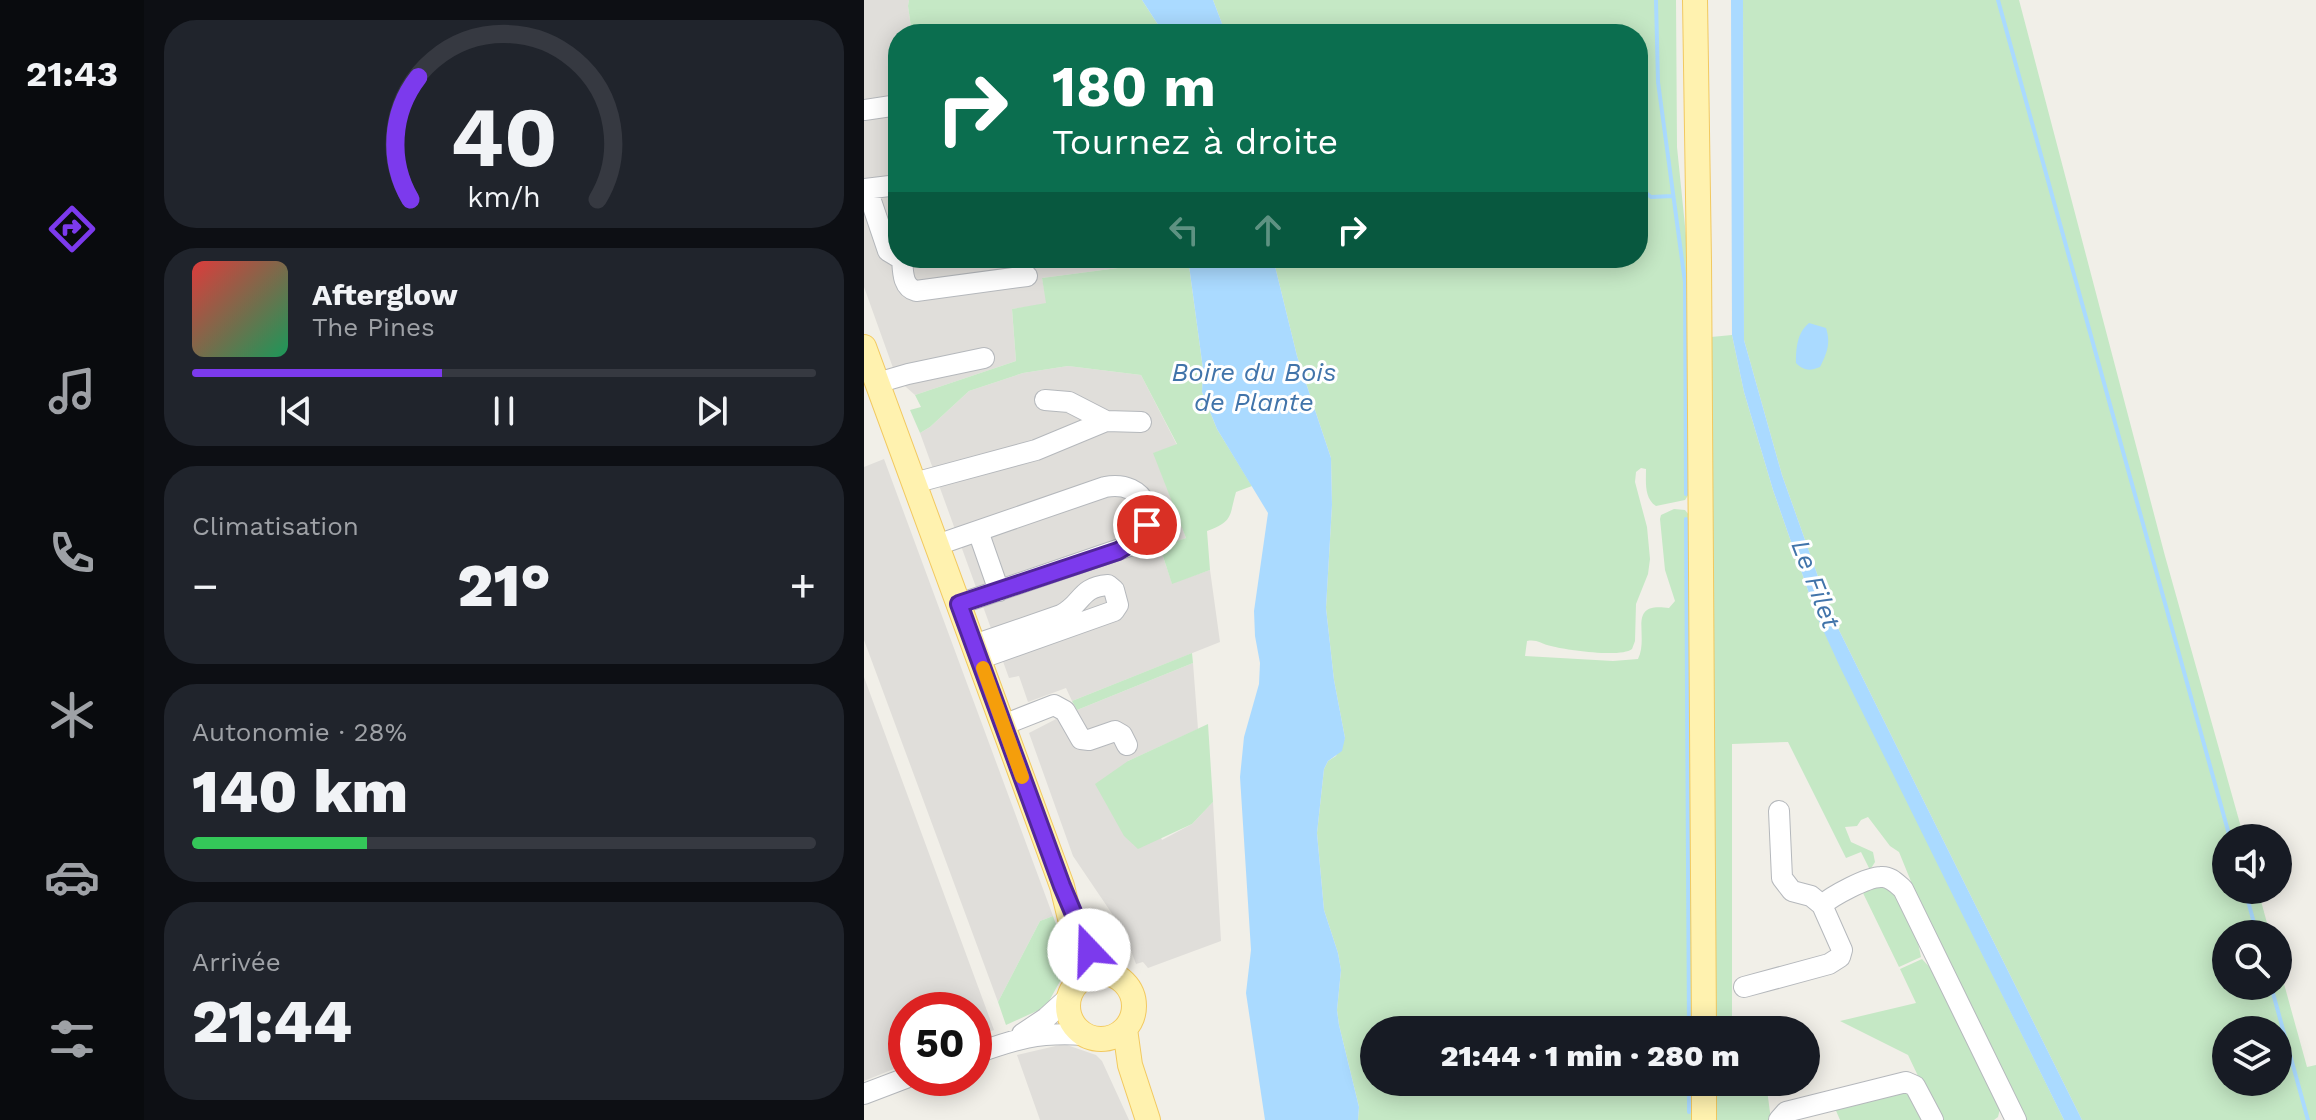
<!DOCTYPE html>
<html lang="fr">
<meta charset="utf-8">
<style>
:root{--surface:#171b24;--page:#20242c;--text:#f1f3f6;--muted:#9ea1a6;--line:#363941;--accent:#7c3aed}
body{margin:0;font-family:"Work Sans",sans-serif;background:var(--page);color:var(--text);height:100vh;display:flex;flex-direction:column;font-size:30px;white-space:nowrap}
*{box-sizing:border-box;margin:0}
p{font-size:26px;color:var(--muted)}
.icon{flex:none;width:44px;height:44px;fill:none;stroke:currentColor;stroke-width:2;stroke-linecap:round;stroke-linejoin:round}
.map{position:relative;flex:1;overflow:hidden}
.side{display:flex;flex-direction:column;gap:20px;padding:20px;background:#0d0f14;width:720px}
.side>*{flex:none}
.banner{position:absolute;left:24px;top:24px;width:760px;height:244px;border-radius:32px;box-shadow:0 4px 20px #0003;background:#0b6e4f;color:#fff;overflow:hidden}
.tools{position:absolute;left:1348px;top:824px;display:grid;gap:16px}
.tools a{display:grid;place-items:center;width:80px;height:80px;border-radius:50%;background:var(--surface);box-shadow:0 4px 20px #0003;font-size:40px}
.speed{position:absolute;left:24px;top:992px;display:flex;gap:16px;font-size:40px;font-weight:700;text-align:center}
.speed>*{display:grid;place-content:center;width:104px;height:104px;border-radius:50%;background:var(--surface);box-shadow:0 4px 20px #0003;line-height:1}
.speed .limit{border:12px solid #d22;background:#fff;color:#111}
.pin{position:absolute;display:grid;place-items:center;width:68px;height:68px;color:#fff;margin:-34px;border:4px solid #fff;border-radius:50%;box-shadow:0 2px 8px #0007}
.me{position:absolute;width:88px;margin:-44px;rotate:339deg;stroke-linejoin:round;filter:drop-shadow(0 0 6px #0008)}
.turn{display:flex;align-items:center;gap:28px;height:168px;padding:0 32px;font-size:36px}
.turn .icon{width:104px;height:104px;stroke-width:2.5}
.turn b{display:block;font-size:56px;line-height:68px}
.lanes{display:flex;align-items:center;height:76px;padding:0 32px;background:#0003;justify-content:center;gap:40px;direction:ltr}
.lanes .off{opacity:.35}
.big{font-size:60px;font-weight:800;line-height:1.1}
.side .card{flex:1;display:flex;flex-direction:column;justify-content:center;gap:12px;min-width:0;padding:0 28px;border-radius:32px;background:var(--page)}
.side .dial{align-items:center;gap:0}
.dial svg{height:208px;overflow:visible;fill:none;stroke:var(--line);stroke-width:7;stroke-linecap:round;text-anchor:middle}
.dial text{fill:var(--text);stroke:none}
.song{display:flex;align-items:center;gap:24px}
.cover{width:96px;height:96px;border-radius:12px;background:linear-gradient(135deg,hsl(0 70% 55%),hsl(150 70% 35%))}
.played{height:8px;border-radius:4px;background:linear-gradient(90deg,var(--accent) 40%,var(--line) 40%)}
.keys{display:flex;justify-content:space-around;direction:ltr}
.heat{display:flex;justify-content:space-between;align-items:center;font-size:44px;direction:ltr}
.charge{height:12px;border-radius:6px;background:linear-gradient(90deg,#34c759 28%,var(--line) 0)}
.trip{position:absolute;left:496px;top:1016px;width:460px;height:80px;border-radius:40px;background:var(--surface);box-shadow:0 4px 20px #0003;font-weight:800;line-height:80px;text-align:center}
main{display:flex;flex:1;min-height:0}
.dock{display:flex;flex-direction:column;width:144px;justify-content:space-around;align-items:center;background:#090b0e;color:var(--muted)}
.dock .icon{width:56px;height:56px}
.dock .active{color:var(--accent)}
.dock b{font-size:36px;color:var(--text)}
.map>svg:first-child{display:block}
.industrial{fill:#e0deda}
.green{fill:#c5e8c5;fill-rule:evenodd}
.water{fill:#aadaff}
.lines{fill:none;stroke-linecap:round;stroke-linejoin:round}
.stream{stroke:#aadaff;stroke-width:4}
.minor-casing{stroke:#b5b8bc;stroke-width:22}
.major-casing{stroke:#f2c960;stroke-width:26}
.minor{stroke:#fff;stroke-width:20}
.major{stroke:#fff2af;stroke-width:24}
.route-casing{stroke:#51269a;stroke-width:20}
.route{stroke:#7c3aed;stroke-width:14}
.slow{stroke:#f59e0b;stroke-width:14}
.labels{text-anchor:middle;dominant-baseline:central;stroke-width:6;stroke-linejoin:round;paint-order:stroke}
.water-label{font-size:26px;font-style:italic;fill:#4174aa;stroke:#fff}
</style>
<main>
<nav class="dock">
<b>21:43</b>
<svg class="icon active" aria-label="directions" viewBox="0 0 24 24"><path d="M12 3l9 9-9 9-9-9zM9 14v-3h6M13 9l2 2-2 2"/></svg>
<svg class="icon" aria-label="music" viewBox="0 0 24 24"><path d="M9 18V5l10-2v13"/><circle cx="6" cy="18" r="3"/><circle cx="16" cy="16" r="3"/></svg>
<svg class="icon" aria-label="phone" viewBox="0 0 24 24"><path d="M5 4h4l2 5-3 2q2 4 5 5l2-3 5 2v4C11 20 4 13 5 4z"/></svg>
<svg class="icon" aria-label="climate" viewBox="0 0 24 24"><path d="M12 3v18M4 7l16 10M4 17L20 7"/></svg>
<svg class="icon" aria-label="car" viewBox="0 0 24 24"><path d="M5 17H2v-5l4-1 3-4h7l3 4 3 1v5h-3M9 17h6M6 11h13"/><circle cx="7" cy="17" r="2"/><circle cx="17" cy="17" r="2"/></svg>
<svg class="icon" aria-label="filters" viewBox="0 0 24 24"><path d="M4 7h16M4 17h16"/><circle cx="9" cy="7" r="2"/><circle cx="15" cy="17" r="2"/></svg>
</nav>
<section class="side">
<div class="card dial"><svg viewBox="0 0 100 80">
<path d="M14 69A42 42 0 1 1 86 69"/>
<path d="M14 69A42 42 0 0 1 17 22" stroke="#7c3aed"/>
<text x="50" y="56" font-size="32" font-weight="700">40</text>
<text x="50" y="72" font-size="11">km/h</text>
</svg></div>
<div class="card">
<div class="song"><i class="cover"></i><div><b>Afterglow</b><p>The Pines</p></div></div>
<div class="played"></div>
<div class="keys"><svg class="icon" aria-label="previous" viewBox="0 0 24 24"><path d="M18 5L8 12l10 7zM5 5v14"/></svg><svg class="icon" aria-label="pause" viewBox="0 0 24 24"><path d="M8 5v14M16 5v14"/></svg><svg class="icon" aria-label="next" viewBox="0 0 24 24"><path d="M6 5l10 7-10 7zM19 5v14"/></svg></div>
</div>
<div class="card"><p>Climatisation</p>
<div class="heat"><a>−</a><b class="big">21°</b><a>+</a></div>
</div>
<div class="card"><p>Autonomie · 28%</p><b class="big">140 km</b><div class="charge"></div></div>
<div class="card"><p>Arrivée</p><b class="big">21:44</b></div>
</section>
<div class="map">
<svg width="1452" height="1120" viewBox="0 0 1452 1120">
<rect width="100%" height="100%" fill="#f1efe8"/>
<path class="industrial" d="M0,0H45L44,6L48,34H34V258H253L254,268L178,278L183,304L148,309L152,361L51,395L33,379L0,287Z
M204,366L277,375L313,445L290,453L322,538L296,548L308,583L346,570L356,642L208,701L202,688L164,702L155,676L145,678L56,433L66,427L105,391L159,373Z
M20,459L189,916L176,921L134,1002L0,640V467Z
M329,663L334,729L264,761L298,840L328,824L349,802L357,941L284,968L279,962L272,964L259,930L209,856L165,733L194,718L197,723L214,713L213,710Z
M0,677L130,1030L110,1038V1010H42V1064L0,1081Z
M200,1044L232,1055L238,1061L265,1120H176L153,1055Z"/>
<path class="green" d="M45,0H278L300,34H147L145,28L98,34H48L44,6Z
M349,0H812L813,147L823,246L825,494L821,500L792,506C780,498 782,482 782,469L777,468L772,472L771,482L783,527L786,559L784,574L772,604L771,641L768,649C757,658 702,650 687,646C677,644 673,639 663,641L661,656L749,661L774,659C786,634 761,602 805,608L811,601L801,570L796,519L797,515L810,509L821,510L825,515L829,1030H510V1082H830V1120H494L495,1107L475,1025L473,1010L477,970L474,953L460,910L453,833L460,769L464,761L472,756L481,738L470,680L462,608L468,505L467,458L433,356L409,258H774V34H362Z
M879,0H1155L1301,556L1380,838H1362V890H1394L1406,934H1362V986H1414V962L1443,1067L1452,1065V1120H1218L968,616L918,475L880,340ZM1362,1030H1414V1082H1362Z
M253,258H324L339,369L338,392L353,429L388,486L372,492C365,516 370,521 343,531L346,570L308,584L296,547L322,538L289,453L313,444L277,375L204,366L159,373L105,391L66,427L56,433L46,410L57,407L51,395L152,361L148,309L182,303L178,278L254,268Z
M868,335L880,392L909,490L954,619L1200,1120H1158L1057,906L1035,852L1026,846L1004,817L997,820L993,826L981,827L987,842L1009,852L1011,862L1006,870L997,852L982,858L924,742L868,744V1030H849L847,337Z
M328,653L329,663L213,710L208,701Z
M344,724L349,802L328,824L274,849L260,836L231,784L264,761Z
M1022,887L1033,896L1053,938L1057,957L1035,967L999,893L1010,888Z
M189,916L199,944L200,974L184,1003L175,1010L142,1025L134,1002L176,921Z
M1058,959L1071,973L1136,1109L1134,1117L1130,1120H1075L1044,1055L976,1021L1052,1003L1036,969Z
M849,1082H902L907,1120H850Z
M1045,1089L1059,1120H976L970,1106Z"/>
<path class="water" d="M278,0H349L362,34H300Z
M867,0H879L880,340L918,475L968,616L1218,1120H1200L976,667L954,619L909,490L880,392L868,335Z
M324,258H409L433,356L467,458L468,505L462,608L470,680L481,738L478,751L464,761L460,769L453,833L460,910L474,953L477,970L473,1010L475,1025L495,1107L494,1120H401L382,993L387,950L376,777L380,737L395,684L396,663L391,636L390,611L404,513L353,429L338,392L339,369Z
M945,323L962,328C967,343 963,353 956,367C946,371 940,371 932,363C932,348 933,333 945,323Z"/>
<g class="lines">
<path class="stream" d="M792,0L794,82L821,282L822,494
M1134,0L1366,838
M782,193L787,197L809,196
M822,519L825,1030
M1381,890L1393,934
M1407,986L1444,1120
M825,1082V1112"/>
<g class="minor-casing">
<path id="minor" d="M0,110L34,105
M0,189L34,185
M3,189L24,251L34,257
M38,258C39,271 38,287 52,291L163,276
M13,383L44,374L120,358
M181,400L205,402L242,421
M50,483L172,450L242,421L277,422
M114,531L135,591
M73,545L241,487C282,479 299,521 268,545L95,604
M110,645L197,615C219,604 215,587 244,585L250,590L254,605L250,611L115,659
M139,725L190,705L201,711L217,739L225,740L251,731L258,735L263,745
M958,905C968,896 1003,877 1017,877C1026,876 1032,883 1039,889L1152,1120
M880,987L965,964L976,957L978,950L958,905L947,896L928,891L918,878L915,811
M158,1034L182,1018L205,997
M110,1054C152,1039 174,1032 219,1035
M0,1094L42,1078
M915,1120L922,1112L1042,1082L1051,1086L1069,1120"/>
</g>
<g class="major-casing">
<path id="major" d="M831,0L835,262L840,1030
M0,347L198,886L212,943V984
M204 1006a33 33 0 1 1 66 0a33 33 0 1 1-66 0Z
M261,1029L266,1065L284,1120
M840,1082V1120"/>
</g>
<use href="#minor" class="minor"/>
<use href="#major" class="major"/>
</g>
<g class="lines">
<g class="route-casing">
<path id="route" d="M225,950L198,886L95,604L254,551L276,538L283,525"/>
</g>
<use href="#route" class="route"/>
<path class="slow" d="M119,668L158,777"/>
</g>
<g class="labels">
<g class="water-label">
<text x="390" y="372">Boire du Bois<tspan x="390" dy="30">de Plante</tspan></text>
<text transform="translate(952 584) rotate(69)">Le Filet</text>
</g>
</g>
</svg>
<div class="tools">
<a><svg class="icon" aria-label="sound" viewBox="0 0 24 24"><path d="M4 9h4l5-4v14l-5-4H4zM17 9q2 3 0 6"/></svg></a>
<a><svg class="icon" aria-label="search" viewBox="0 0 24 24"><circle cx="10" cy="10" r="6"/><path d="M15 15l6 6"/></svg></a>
<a><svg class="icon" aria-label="layers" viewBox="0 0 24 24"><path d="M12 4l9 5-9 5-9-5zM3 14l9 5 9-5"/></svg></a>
</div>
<div class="speed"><div class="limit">50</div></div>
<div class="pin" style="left:283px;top:525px;background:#d93025"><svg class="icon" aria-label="arrive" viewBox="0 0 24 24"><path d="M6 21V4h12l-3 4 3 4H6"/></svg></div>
<svg class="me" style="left:225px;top:950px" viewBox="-20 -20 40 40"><circle r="19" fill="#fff"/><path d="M0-13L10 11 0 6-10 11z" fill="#7c3aed"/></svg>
<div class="trip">21:44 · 1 min · 280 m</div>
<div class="banner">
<div class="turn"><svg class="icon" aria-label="right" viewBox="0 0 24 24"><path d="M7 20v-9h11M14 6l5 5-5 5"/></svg><div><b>180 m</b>Tournez à droite</div></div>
<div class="lanes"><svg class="icon off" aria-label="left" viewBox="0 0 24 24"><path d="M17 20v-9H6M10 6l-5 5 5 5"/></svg><svg class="icon off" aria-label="ahead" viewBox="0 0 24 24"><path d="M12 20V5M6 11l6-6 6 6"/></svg><svg class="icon" aria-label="right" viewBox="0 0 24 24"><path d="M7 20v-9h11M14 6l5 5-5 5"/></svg></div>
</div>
</div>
</main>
